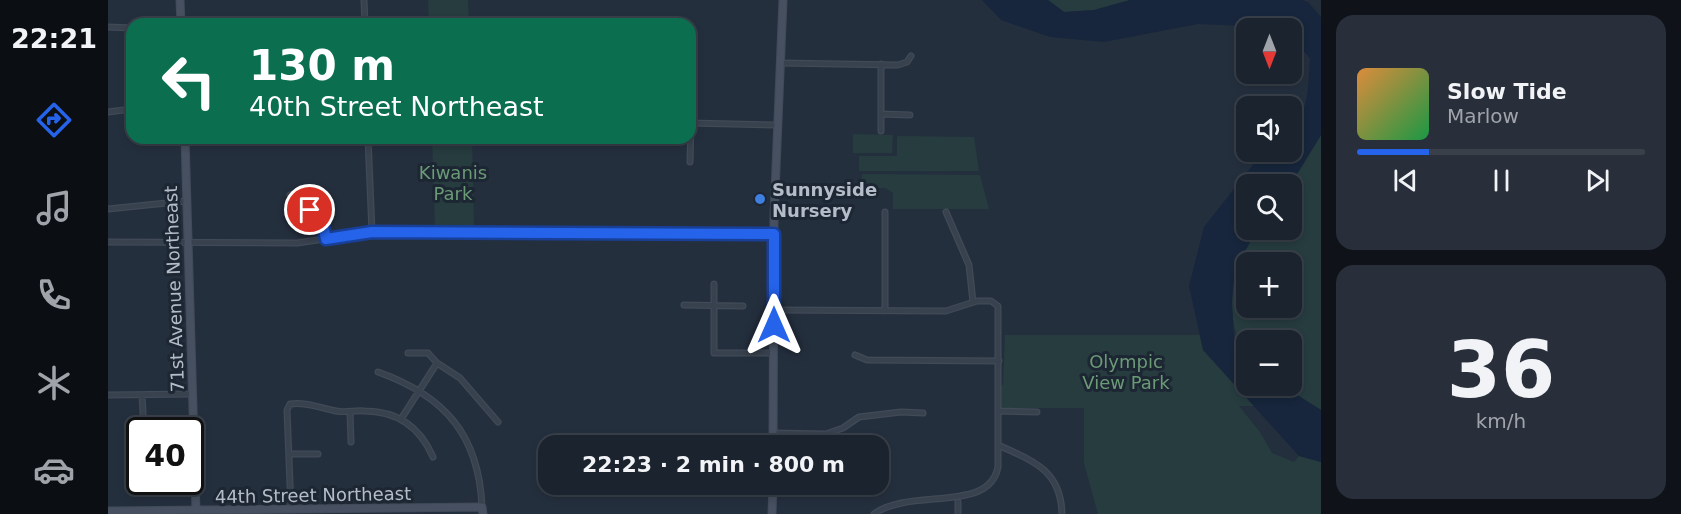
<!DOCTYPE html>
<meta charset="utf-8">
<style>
:root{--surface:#1b232e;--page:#282f3a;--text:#f1f3f6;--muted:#a0a4aa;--line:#39404a;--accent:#2563eb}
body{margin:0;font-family:"DejaVu Sans",sans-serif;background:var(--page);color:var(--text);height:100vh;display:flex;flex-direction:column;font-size:22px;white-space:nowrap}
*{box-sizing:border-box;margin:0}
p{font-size:20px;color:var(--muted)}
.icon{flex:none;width:33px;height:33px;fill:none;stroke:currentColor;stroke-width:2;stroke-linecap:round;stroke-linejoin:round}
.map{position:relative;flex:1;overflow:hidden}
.details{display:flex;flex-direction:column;gap:15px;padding:15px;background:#0f1319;width:360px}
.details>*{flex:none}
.top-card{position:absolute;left:18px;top:18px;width:570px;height:126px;border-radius:18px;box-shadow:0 3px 9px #0003,0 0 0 2px var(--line);background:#0b6e4f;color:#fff;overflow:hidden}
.needle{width:39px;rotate:180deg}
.controls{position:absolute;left:1128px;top:18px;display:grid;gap:12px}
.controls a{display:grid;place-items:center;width:66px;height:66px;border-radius:12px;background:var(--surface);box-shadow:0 3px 9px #0003,0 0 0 2px var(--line);font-size:30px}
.speed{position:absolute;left:18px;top:417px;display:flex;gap:12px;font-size:30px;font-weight:700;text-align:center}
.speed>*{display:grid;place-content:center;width:78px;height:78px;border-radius:50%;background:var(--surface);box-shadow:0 3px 9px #0003,0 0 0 2px var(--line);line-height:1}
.speed .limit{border:3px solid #111;border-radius:9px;background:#fff;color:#111}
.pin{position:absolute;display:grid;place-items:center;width:51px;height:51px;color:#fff;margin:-26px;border:3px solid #fff;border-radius:50%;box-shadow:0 2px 6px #0007}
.me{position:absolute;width:66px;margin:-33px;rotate:0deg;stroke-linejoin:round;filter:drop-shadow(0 0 4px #0008)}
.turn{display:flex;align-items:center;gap:21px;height:126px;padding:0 24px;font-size:27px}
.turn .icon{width:78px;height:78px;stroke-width:2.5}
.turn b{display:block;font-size:42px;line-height:51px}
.details .tile{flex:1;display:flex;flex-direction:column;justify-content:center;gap:9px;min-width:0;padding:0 21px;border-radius:18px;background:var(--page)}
.details .dial{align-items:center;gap:0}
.dial b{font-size:78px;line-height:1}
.song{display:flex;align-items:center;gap:18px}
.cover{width:72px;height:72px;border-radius:9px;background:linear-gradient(135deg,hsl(30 70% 55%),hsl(140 70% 35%))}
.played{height:6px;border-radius:3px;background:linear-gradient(90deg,var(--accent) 25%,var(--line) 25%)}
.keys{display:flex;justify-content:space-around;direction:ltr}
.trip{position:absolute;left:430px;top:435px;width:351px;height:60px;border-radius:18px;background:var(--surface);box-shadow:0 3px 9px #0003,0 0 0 2px var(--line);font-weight:600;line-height:60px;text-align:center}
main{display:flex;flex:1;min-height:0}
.tabs{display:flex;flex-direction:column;width:108px;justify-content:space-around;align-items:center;background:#0b0e12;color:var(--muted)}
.tabs .icon{width:42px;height:42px}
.tabs .selected{color:var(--accent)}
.tabs b{font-size:27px;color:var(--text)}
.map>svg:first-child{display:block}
.green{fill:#263c3f;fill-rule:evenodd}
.water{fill:#17263c}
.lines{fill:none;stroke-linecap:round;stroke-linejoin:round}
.street-casing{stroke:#414a57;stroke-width:7}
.secondary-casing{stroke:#414a57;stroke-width:9}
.street{stroke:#38414e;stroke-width:4.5}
.secondary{stroke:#465061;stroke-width:7}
.route-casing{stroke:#184099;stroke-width:15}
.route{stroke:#2563eb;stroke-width:10}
.shop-dot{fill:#3f7fe0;stroke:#1d2633;stroke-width:2}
.labels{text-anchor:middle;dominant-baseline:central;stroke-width:6;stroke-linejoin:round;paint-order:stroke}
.park-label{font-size:18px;fill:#6b9a76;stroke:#1d2633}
.poi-label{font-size:18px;font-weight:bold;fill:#b4bcc9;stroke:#1d2633;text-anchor:start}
.street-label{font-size:18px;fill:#b4bcc9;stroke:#1d2633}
</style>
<main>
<nav class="tabs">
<b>22:21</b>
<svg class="icon selected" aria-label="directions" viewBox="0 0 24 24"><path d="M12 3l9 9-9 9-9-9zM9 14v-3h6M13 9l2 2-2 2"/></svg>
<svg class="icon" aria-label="music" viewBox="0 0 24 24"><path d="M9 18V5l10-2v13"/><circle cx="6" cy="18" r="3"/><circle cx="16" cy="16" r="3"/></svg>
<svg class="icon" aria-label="phone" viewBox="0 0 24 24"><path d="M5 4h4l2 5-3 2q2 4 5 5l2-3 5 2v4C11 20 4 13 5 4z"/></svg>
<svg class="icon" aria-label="climate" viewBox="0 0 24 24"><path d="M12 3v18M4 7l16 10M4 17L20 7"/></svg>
<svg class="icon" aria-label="car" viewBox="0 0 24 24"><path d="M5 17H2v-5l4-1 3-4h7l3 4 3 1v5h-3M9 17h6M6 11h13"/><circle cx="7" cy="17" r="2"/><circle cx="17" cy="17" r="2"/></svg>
</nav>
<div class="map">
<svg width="1213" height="514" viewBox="0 0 1213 514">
<rect width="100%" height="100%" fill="#242f3e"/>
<path class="green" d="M320,0H360L361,24H321Z
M940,0H1022L986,10L956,12Z
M745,134L785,135L784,153H745Z
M1213,135V410L1175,386H1184V340H1138V355L1137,353C1114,315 1123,264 1149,230H1184L1183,184ZM1138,262H1184V308H1138Z
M789,136L866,137L871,171H751V156H789Z
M324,138H364L366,226H327Z
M754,174L872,175L881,209H785V193L777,188H753Z
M897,335H1094L1147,406H1131L1152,432L1164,453L1186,462L1191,456L1213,462V514H990L976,463V408H890L889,385H895Z"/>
<path class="water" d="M874,0H940L956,12L986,10L1022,0H1194L1200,2L1213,17V135L1183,184H1138V230H1149L1127,269L1124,302L1126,336L1138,355V386H1175L1213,410V462L1191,456L1095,350L1081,286L1096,227L1155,152H1184V132C1200,116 1201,80 1202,58L1184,40V28L1090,24L996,42L942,37L893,20Z"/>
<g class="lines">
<g class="street-casing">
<path id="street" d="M256,0L257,24
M0,27L24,28
M672,63L790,65L799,62L803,56
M0,112L24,109
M773,114L802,115
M582,123L670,125
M773,131V64
M260,138L264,232
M77,140L144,138
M582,162L583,123
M182,195L187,203L213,218L217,239
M0,209L78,201
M838,212L861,265L865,302
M0,242L189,243L264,232L666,234
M606,284V353H666
M576,305L635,306
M666,310L838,311L869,301H883L890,306V467C881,514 803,487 766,514
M777,311V212
M300,353H320L329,363
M747,355L759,360L891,361
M270,372C337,396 371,435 374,507
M0,395L84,394
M34,395L36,430
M891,411L929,412
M242,412L243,442
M293,419L329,363L352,378L390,422
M665,433L718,434L735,428L751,417L793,412L815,413
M890,445C925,461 953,470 954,514
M181,454H210
M183,509L179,410L182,404C199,402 213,408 228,411C238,413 247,410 256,411C289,411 312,427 325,457
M850,514V502"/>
</g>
<g class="secondary-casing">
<path id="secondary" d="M72,0L73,24
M77,138L88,511
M665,446L666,216L675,0
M0,511L374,507L375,514
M664,514L665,484"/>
</g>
<use href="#street" class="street"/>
<use href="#secondary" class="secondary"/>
</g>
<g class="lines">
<g class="route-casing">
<path id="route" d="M202,210L214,221L218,239L264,232L666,234V325"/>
</g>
<use href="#route" class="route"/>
</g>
<circle class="shop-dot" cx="652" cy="199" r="6"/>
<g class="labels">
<g class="park-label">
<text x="345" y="172">Kiwanis<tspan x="345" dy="21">Park</tspan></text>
<text x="1018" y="361">Olympic<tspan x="1018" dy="21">View Park</tspan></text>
</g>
<g class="poi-label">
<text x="664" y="189">Sunnyside<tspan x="664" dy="21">Nursery</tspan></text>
</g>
<g class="street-label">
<text transform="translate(66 289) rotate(-92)">71st Avenue Northeast</text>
<text transform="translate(205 495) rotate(-1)">44th Street Northeast</text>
</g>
</g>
</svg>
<div class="controls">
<a><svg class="needle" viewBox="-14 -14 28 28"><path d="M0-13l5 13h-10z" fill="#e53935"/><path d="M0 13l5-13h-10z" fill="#a0a4aa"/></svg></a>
<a><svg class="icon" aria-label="sound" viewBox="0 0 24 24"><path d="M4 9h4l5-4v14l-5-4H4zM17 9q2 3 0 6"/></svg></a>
<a><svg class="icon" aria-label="search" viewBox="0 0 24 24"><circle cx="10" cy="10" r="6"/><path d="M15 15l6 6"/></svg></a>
<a>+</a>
<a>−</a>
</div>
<div class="speed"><div class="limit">40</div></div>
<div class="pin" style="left:202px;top:210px;background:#d93025"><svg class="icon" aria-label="arrive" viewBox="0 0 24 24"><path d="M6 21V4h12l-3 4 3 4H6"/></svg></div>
<svg class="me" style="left:666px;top:325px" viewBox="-20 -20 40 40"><path d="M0-17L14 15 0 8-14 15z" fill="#2563eb" stroke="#fff" stroke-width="4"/></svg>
<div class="trip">22:23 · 2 min · 800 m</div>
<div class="top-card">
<div class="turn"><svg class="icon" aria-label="left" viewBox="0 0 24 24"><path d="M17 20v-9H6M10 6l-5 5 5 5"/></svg><div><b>130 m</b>40th Street Northeast</div></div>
</div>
</div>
<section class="details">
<div class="tile">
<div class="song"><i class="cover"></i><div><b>Slow Tide</b><p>Marlow</p></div></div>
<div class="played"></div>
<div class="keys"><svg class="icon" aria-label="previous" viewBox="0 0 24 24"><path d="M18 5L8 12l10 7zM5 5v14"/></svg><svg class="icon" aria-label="pause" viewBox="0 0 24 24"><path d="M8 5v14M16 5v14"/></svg><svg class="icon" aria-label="next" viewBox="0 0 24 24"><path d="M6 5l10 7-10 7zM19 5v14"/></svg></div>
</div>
<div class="tile dial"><b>36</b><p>km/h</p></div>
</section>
</main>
